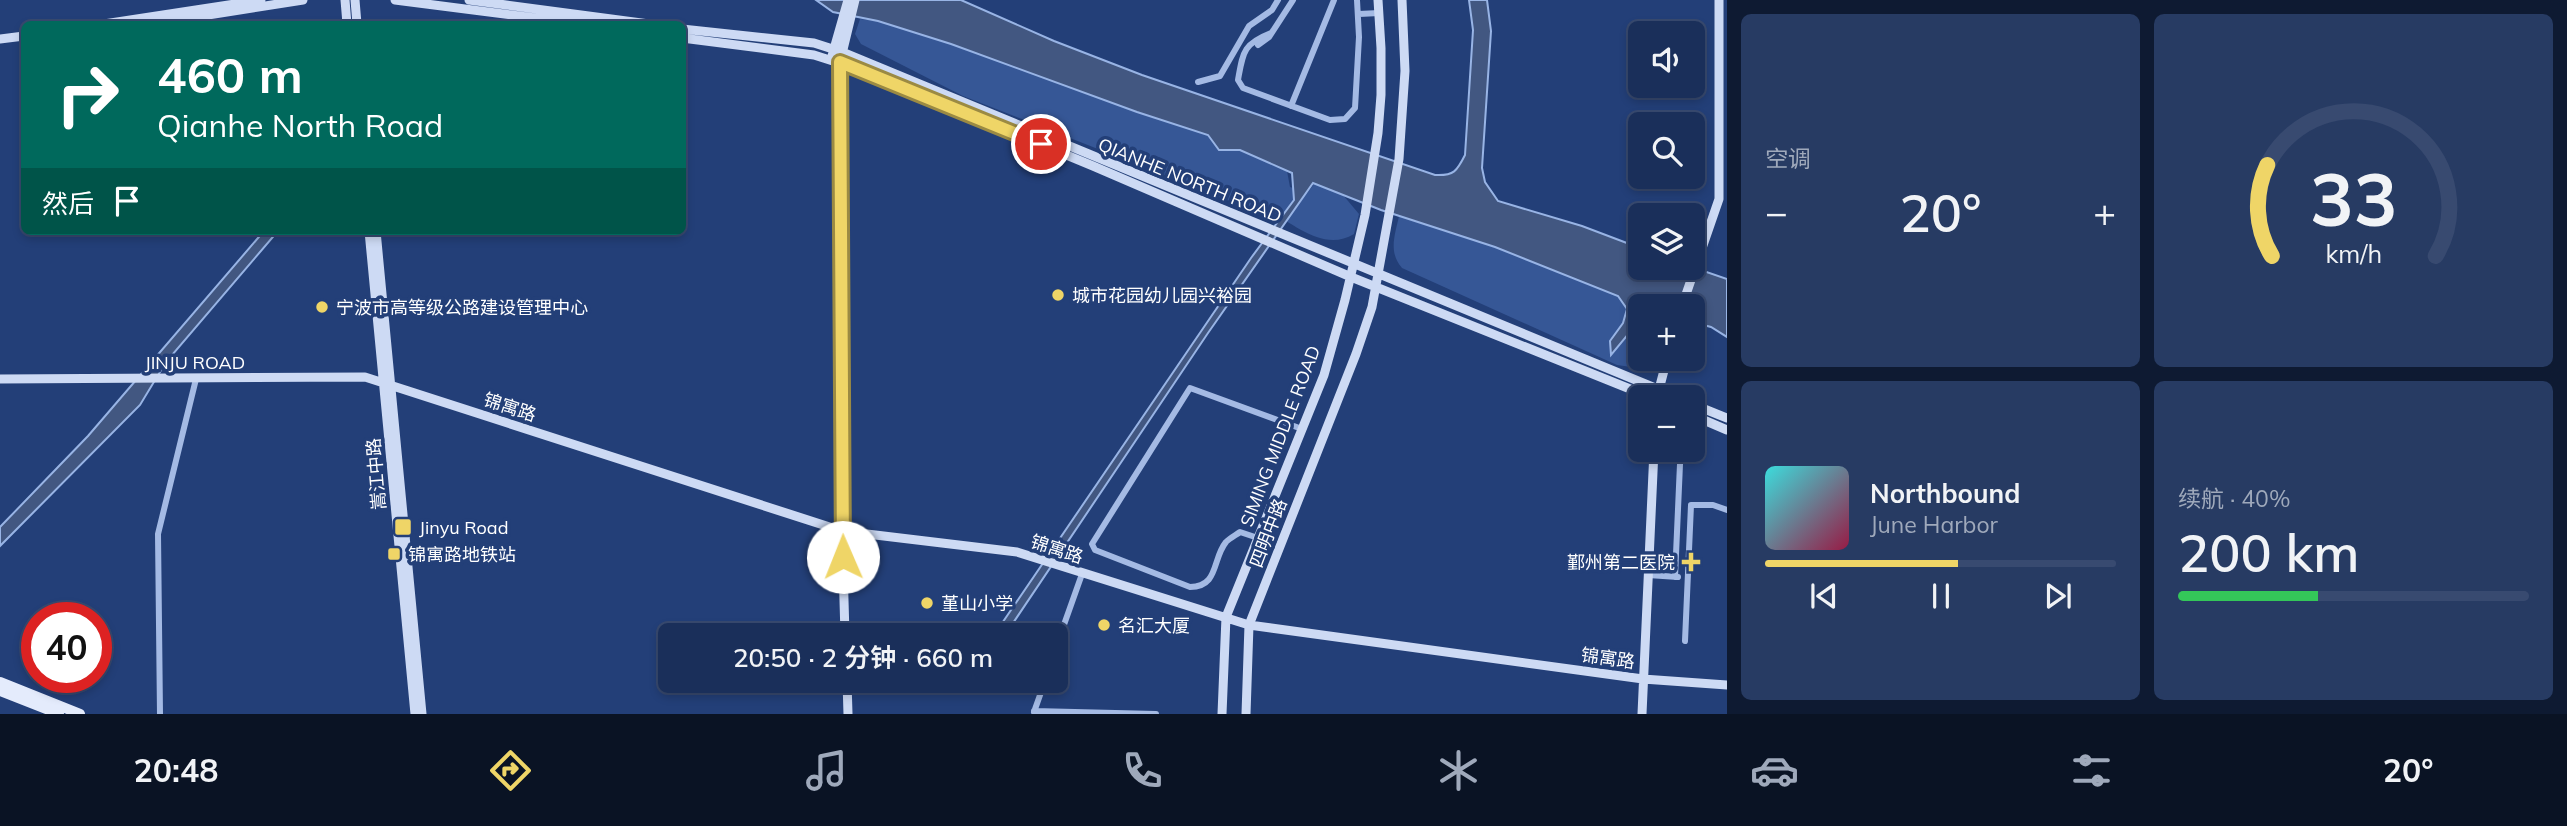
<!DOCTYPE html>
<html lang="zh">
<meta charset="utf-8">
<style>
:root{--surface:#1a2f5a;--page:#273b63;--text:#f1f3f6;--muted:#9fa9bb;--line:#384a70;--accent:#efd567}
body{margin:0;font-family:Mulish,"Noto Sans SC",sans-serif;background:var(--page);color:var(--text);height:100vh;display:flex;flex-direction:column;font-size:26px;white-space:nowrap}
*{box-sizing:border-box;margin:0}
p{font-size:23px;color:var(--muted)}
.icon{flex:none;width:38px;height:38px;fill:none;stroke:currentColor;stroke-width:2;stroke-linecap:round;stroke-linejoin:round}
.map{position:relative;flex:1;overflow:hidden}
.drawer{display:flex;flex-direction:column;gap:14px;padding:14px;background:#0e1a32;width:840px}
.drawer>*{flex:none}
.guide{position:absolute;left:21px;top:21px;width:665px;height:214px;border-radius:10px;box-shadow:0 4px 10px #0003,0 0 0 2px var(--line);background:#00695c;color:#fff;overflow:hidden}
.buttons{position:absolute;left:1628px;top:21px;display:grid;gap:14px}
.buttons a{display:grid;place-items:center;width:77px;height:77px;border-radius:10px;background:var(--surface);box-shadow:0 4px 10px #0003,0 0 0 2px var(--line);font-size:35px}
.speed{position:absolute;left:21px;top:602px;display:flex;gap:14px;font-size:35px;font-weight:700;text-align:center}
.speed>*{display:grid;place-content:center;width:91px;height:91px;border-radius:50%;background:var(--surface);box-shadow:0 4px 10px #0003,0 0 0 2px var(--line);line-height:1}
.speed .limit{border:10px solid #d22;background:#fff;color:#111}
.pin{position:absolute;display:grid;place-items:center;width:60px;height:60px;color:#fff;margin:-30px;border:4px solid #fff;border-radius:50%;box-shadow:0 2px 7px #0007}
.me{position:absolute;width:77px;margin:-38px;rotate:359deg;stroke-linejoin:round;filter:drop-shadow(0 0 5px #0008)}
.turn{display:flex;align-items:center;gap:24px;height:147px;padding:0 21px;font-size:32px}
.turn .icon{width:91px;height:91px;stroke-width:2.5}
.turn b{display:block;font-size:49px;line-height:60px}
.then{display:flex;align-items:center;height:66px;padding:0 21px;background:#0003;gap:14px;font-size:26px}
.big{font-size:52px;font-weight:600;line-height:1.1}
.drawer .tile{flex:1;display:flex;flex-direction:column;justify-content:center;gap:10px;min-width:0;padding:0 24px;border-radius:10px;background:var(--page)}
.drawer .dial{align-items:center;gap:0}
.dial svg{height:182px;overflow:visible;fill:none;stroke:var(--line);stroke-width:7;stroke-linecap:round;text-anchor:middle}
.dial text{fill:var(--text);stroke:none}
.song{display:flex;align-items:center;gap:21px}
.cover{width:84px;height:84px;border-radius:10px;background:linear-gradient(135deg,hsl(180 70% 55%),hsl(340 70% 35%))}
.played{height:7px;border-radius:4px;background:linear-gradient(90deg,var(--accent) 55%,var(--line) 55%)}
.keys{display:flex;justify-content:space-around;direction:ltr}
.heat{display:flex;justify-content:space-between;align-items:center;font-size:38px;direction:ltr}
.charge{height:10px;border-radius:5px;background:linear-gradient(90deg,#34c759 40%,var(--line) 0)}
.drawer .tiles{flex:1;display:grid;gap:14px;grid-template-columns:repeat(2,1fr)}
.trip{position:absolute;left:658px;top:623px;width:410px;height:70px;border-radius:10px;background:var(--surface);box-shadow:0 4px 10px #0003,0 0 0 2px var(--line);font-weight:600;line-height:70px;text-align:center}
.dock{display:flex;height:112px;justify-content:space-around;align-items:center;background:#0a1324;color:var(--muted)}
.dock .icon{width:49px;height:49px}
.dock .active{color:var(--accent)}
.dock b{font-size:32px;color:var(--text)}
main{display:flex;flex:1;min-height:0}
.map>svg:first-child{display:block}
.green{fill:#365796}
.water{fill:#425781;stroke:#98b4e5;stroke-width:2}
.lines{fill:none;stroke-linecap:round;stroke-linejoin:round}
.street{stroke:#a4bae4;stroke-width:6}
.secondary{stroke:#cddaf4;stroke-width:9}
.primary{stroke:#e4ebfc;stroke-width:10}
.route-casing{stroke:#9b8a43;stroke-width:18}
.route{stroke:#efd567;stroke-width:12}
.poi-dot{fill:#efd567;stroke:#233f78;stroke-width:2.5}
.labels{text-anchor:middle;dominant-baseline:central;stroke-width:7;stroke-linejoin:round;paint-order:stroke}
.street-label{font-size:18px;fill:#fff;stroke:#233f78}
.poi-label{font-size:18px;fill:#fff;stroke:#233f78;text-anchor:start}
</style>
<main>
<div class="map">
<svg width="1727" height="714" viewBox="0 0 1727 714">
<rect width="100%" height="100%" fill="#233f78"/>
<path class="green" d="M860,19L878,21L951,44L1137,112L1209,135L1219,150H1240L1287,171L1290,187L1307,193L1315,183L1343,195L1359,214L1354,234C1323,253 1291,222 1264,207L1260,215L1248,208L1174,180L1140,162L1103,151L963,96L861,44L855,34Z
M1399,216L1495,247L1618,296L1627,309L1623,323L1610,341L1629,335L1640,320V359H1655L1645,369L1617,365L1402,268C1388,252 1395,235 1399,216Z"/>
<path class="water" d="M816,0H961L1054,41L1142,75L1435,175C1454,176 1457,171 1465,155L1473,30L1469,0H1487L1491,31L1482,168L1485,182L1498,201L1582,226L1640,248V268L1692,267L1727,279V337L1711,327L1692,322V306H1640V320L1611,355L1610,341L1623,323L1627,309L1618,296L1495,247L1381,210L1313,183L1208,333L1005,635H994L1251,258L1294,200L1292,173L1240,150H1219L1208,135L1137,112L951,44L878,21L833,12Z
M264,231H278L166,362L140,405L0,546V527L88,436Z"/>
<g class="lines">
<path class="street" d="M1359,14L1379,13
M1271,33C1243,44 1243,52 1238,80L1243,88L1330,120L1345,119L1355,108L1359,37L1357,0
M1258,45L1269,37L1293,0
M1198,82L1220,76L1249,26L1272,10L1278,0
M1291,106L1334,0
M1258,538L1240,532C1236,535 1230,538 1226,542C1212,559 1219,587 1190,587L1095,550L1092,544L1190,388L1302,429
M1648,575L1678,577
M1675,577L1680,464
M1685,641L1691,505H1713L1727,510
M1055,650L1082,574
M1034,711L1156,714
M1034,712L1045,681
M160,714L158,534L196,379"/>
<path class="secondary" d="M345,0L347,24
M355,0L357,24
M395,0L583,24
M469,0L649,24
M104,24L261,0
M151,24L303,0
M682,29L814,43L842,52L1677,397
M682,38L814,55L861,70L1093,166L1351,277L1650,397
M0,39L24,36
M832,56L848,0
M369,231L415,714
M376,231L422,714
M1682,306L1719,199V0
M0,379L365,377L842,531L1017,552L1249,625L1643,679L1727,685
M1657,397L1667,359
M1692,404L1727,418
M1692,415L1727,430
M845,635L842,531L840,62L855,0
M847,681L848,714
M1222,714L1226,617L1324,375L1345,300L1365,215L1378,133L1381,95V48L1378,0
M1246,714L1249,625L1356,354L1372,307L1399,159L1405,71L1402,0
M1642,714L1654,450"/>
<path class="primary" d="M0,682L80,714
M0,691L59,714"/>
</g>
<g class="lines">
<g class="route-casing">
<path id="route" d="M843,557L840,62L1041,144"/>
</g>
<use href="#route" class="route"/>
</g>
<g class="poi-dot">
<circle cx="1058" cy="295" r="7"/>
<circle cx="322" cy="307" r="7"/>
<rect x="394" y="518" width="18" height="18" rx="3.5"/>
<rect x="387" y="547" width="14" height="14" rx="3.5"/>
<path d="M1687.5 551.5h7v7h7v7h-7v7h-7v-7h-7v-7h7z"/>
<circle cx="927" cy="603" r="7"/>
<circle cx="1104" cy="625" r="7"/>
</g>
<g class="labels">
<g class="street-label">
<text transform="translate(1190 180) rotate(22)">QIANHE NORTH ROAD</text>
<text x="195" y="362">JINJU ROAD</text>
<text transform="translate(510 407) rotate(18)">锦寓路</text>
<text transform="translate(1280 436) rotate(-69)">SIMING MIDDLE ROAD</text>
<text transform="translate(376 474) rotate(-95)">嵩江中路</text>
<text transform="translate(1268 533) rotate(-69)">四明中路</text>
<text transform="translate(1057 549) rotate(18)">锦寓路</text>
<text transform="translate(1608 658) rotate(8)">锦寓路</text>
</g>
<g class="poi-label">
<text x="1072" y="295">城市花园幼儿园兴裕园</text>
<text x="336" y="307">宁波市高等级公路建设管理中心</text>
<text x="419" y="527">Jinyu Road</text>
<text x="408" y="554">锦寓路地铁站</text>
<text x="1675" y="562" text-anchor="end">鄞州第二医院</text>
<text x="941" y="603">堇山小学</text>
<text x="1118" y="625">名汇大厦</text>
</g>
</g>
</svg>
<div class="buttons">
<a><svg class="icon" aria-label="sound" viewBox="0 0 24 24"><path d="M4 9h4l5-4v14l-5-4H4zM17 9q2 3 0 6"/></svg></a>
<a><svg class="icon" aria-label="search" viewBox="0 0 24 24"><circle cx="10" cy="10" r="6"/><path d="M15 15l6 6"/></svg></a>
<a><svg class="icon" aria-label="layers" viewBox="0 0 24 24"><path d="M12 4l9 5-9 5-9-5zM3 14l9 5 9-5"/></svg></a>
<a>+</a>
<a>−</a>
</div>
<div class="speed"><div class="limit">40</div></div>
<div class="pin" style="left:1041px;top:144px;background:#d93025"><svg class="icon" aria-label="arrive" viewBox="0 0 24 24"><path d="M6 21V4h12l-3 4 3 4H6"/></svg></div>
<svg class="me" style="left:843px;top:557px" viewBox="-20 -20 40 40"><circle r="19" fill="#fff"/><path d="M0-13L10 11 0 6-10 11z" fill="#efd567"/></svg>
<div class="trip">20:50 · 2 分钟 · 660 m</div>
<div class="guide">
<div class="turn"><svg class="icon" aria-label="right" viewBox="0 0 24 24"><path d="M7 20v-9h11M14 6l5 5-5 5"/></svg><div><b>460 m</b>Qianhe North Road</div></div>
<div class="then">然后<svg class="icon" aria-label="arrive" viewBox="0 0 24 24"><path d="M6 21V4h12l-3 4 3 4H6"/></svg></div>
</div>
</div>
<section class="drawer">
<div class="tiles">
<div class="tile"><p>空调</p>
<div class="heat"><a>−</a><b class="big">20°</b><a>+</a></div>
</div>
<div class="tile dial"><svg viewBox="0 0 100 80">
<path d="M14 69A42 42 0 1 1 86 69"/>
<path d="M14 69A42 42 0 0 1 12 29" stroke="#efd567"/>
<text x="50" y="56" font-size="32" font-weight="700">33</text>
<text x="50" y="72" font-size="11">km/h</text>
</svg></div>
<div class="tile">
<div class="song"><i class="cover"></i><div><b>Northbound</b><p>June Harbor</p></div></div>
<div class="played"></div>
<div class="keys"><svg class="icon" aria-label="previous" viewBox="0 0 24 24"><path d="M18 5L8 12l10 7zM5 5v14"/></svg><svg class="icon" aria-label="pause" viewBox="0 0 24 24"><path d="M8 5v14M16 5v14"/></svg><svg class="icon" aria-label="next" viewBox="0 0 24 24"><path d="M6 5l10 7-10 7zM19 5v14"/></svg></div>
</div>
<div class="tile"><p>续航 · 40%</p><b class="big">200 km</b><div class="charge"></div></div>
</div>
</section>
</main>
<nav class="dock">
<b>20:48</b>
<svg class="icon active" aria-label="directions" viewBox="0 0 24 24"><path d="M12 3l9 9-9 9-9-9zM9 14v-3h6M13 9l2 2-2 2"/></svg>
<svg class="icon" aria-label="music" viewBox="0 0 24 24"><path d="M9 18V5l10-2v13"/><circle cx="6" cy="18" r="3"/><circle cx="16" cy="16" r="3"/></svg>
<svg class="icon" aria-label="phone" viewBox="0 0 24 24"><path d="M5 4h4l2 5-3 2q2 4 5 5l2-3 5 2v4C11 20 4 13 5 4z"/></svg>
<svg class="icon" aria-label="climate" viewBox="0 0 24 24"><path d="M12 3v18M4 7l16 10M4 17L20 7"/></svg>
<svg class="icon" aria-label="car" viewBox="0 0 24 24"><path d="M5 17H2v-5l4-1 3-4h7l3 4 3 1v5h-3M9 17h6M6 11h13"/><circle cx="7" cy="17" r="2"/><circle cx="17" cy="17" r="2"/></svg>
<svg class="icon" aria-label="filters" viewBox="0 0 24 24"><path d="M4 7h16M4 17h16"/><circle cx="9" cy="7" r="2"/><circle cx="15" cy="17" r="2"/></svg>
<b>20°</b>
</nav>
